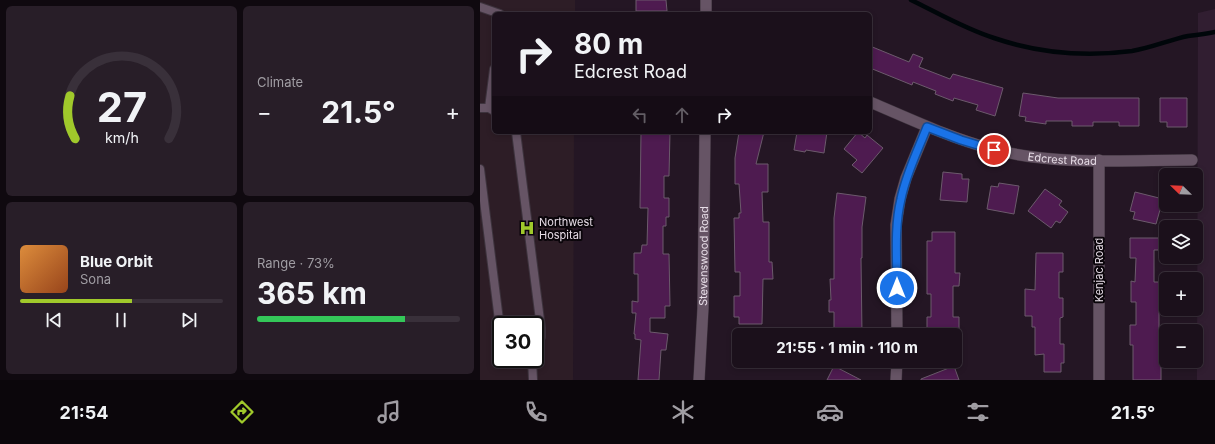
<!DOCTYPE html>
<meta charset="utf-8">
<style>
:root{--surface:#1b101b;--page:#281e28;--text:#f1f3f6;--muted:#a09da3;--line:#39303a;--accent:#a0c92b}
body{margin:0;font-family:Inter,sans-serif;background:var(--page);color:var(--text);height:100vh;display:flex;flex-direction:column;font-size:15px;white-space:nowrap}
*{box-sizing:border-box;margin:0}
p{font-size:13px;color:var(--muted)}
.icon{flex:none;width:22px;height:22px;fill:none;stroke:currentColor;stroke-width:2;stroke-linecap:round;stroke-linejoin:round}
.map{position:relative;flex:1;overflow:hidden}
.sheet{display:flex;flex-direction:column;gap:6px;padding:6px;background:#0f090f;width:480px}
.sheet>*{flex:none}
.guide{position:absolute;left:12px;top:12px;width:380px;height:122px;border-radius:6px;box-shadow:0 2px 6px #0003,0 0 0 1px var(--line);background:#1b101b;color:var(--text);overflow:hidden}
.needle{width:26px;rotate:293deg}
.tools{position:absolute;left:679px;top:168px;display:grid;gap:8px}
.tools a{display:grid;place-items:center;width:44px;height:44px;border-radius:6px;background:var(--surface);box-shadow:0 2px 6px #0003,0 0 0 1px var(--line);font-size:20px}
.speed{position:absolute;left:12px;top:316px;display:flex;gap:8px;font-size:20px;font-weight:700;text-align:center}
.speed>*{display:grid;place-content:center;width:52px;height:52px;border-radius:50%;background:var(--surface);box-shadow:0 2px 6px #0003,0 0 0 1px var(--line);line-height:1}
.speed .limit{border:2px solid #111;border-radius:6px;background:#fff;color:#111}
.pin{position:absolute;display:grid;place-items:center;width:34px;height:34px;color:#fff;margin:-17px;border:2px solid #fff;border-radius:50%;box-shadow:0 1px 4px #0007}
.me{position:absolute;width:44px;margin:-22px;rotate:0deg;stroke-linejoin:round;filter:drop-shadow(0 0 3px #0008)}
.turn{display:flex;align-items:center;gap:14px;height:84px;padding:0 16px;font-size:18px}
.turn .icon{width:52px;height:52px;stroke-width:2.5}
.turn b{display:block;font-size:28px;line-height:34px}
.lanes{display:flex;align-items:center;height:38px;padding:0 16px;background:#0003;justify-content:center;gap:20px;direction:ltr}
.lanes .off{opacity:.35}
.big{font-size:30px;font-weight:700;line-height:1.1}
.sheet .card{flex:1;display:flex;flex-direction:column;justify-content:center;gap:6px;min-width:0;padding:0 14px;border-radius:6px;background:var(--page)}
.sheet .dial{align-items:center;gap:0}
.dial svg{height:104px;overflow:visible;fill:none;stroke:var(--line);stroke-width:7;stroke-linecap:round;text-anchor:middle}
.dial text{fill:var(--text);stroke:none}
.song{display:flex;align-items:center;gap:12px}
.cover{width:48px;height:48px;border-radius:6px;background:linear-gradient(135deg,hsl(30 70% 55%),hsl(20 70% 35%))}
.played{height:4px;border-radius:2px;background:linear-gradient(90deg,var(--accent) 55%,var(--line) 55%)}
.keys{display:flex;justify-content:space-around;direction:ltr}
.heat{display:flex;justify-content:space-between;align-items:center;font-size:22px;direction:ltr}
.charge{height:6px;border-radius:3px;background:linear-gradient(90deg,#34c759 73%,var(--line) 0)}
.sheet .tiles{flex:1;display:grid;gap:6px;grid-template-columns:repeat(2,1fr)}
.trip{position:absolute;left:252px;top:328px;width:230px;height:40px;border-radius:6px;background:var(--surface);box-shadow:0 2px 6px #0003,0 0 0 1px var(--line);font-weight:700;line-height:40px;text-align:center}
.menu{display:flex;height:64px;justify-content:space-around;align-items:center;background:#0b060b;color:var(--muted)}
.menu .icon{width:28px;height:28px}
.menu .on{color:var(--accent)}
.menu b{font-size:18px;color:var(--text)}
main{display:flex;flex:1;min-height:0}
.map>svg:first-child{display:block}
.built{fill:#311e31}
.medical{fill:#2d1d26;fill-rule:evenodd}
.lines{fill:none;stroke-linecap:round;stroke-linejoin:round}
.stream{stroke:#00060a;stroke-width:4.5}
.building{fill:#4e1b50;stroke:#6c5a6c}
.service-casing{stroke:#3d333d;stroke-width:10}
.minor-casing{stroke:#3d333d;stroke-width:12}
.service{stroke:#665465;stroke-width:8}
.minor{stroke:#665465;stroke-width:11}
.route-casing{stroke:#114b97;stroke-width:10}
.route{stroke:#1a73e8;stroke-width:7}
.labels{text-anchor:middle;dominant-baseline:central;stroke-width:4;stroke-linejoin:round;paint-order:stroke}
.street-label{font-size:11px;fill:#e7dde7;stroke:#0a050a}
.poi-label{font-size:11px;fill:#e7dde7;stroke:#0a050a;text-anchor:start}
</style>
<main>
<section class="sheet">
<div class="tiles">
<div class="card dial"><svg viewBox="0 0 100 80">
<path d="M14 69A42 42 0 1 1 86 69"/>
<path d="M14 69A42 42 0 0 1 10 36" stroke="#a0c92b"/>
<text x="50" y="56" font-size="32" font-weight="700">27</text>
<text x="50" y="72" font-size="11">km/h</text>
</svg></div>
<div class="card"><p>Climate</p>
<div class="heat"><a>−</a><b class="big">21.5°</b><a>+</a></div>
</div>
<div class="card">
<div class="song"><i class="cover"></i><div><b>Blue Orbit</b><p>Sona</p></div></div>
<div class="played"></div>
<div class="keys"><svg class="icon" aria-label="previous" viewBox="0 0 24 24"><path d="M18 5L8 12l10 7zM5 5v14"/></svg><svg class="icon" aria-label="pause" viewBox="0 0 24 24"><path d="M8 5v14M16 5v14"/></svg><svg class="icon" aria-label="next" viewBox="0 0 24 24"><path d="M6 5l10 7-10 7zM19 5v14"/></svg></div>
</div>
<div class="card"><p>Range · 73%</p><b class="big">365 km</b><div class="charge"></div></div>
</div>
</section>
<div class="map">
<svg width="735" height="380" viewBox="0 0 735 380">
<rect width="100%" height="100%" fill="#241624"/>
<path class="built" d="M735,9V380H717L718,13Z"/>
<path class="medical" d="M0,0H95V14H14V132H94L93,380H0ZM21,325H55V359H21Z"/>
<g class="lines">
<path class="stream" d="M431,0C458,13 485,29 514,38C558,53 606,57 652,51C671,48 689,40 708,36C717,35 726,34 735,32"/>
</g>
<path class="building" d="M156,0H186L187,11H156Z
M390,46L429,62L433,54L443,58L439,67L470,79L473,74L523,88L515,116L496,110L498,105L474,98L473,101L455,94L456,91L433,82L432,85L390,68Z
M543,93L578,98H659V126H639V122H613V126H592V121H566V124L545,121L546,117L539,116Z
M680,98H707V127H687V122H680Z
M161,132H190L189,176H184V198H189V217H186V226H183V254H189L190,306H185V318H170V332L188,334L186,350H181L179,380H158L161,340L155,339V334H154L156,313H152V301L158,302V274H154V253H161L162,245H167L168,208H160Z
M259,132H284L276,164H288V192H282L283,222H289V262H292L293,279H283L282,324H259V317H254V296H260V272H255L254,218H259V213H261L259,184H255V158Z
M317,132H347L344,153L326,150L325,152L314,150Z
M378,132L385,138L387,135L403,148L382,173L372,165L377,160L364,149Z
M463,172L482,174V179H489L487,202L460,200Z
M519,183L539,186L534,214L507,209L511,186L518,187Z
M565,189L582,201L579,205L588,212L580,223L576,221L571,228L548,211Z
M655,192L683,199L676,224L653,219L655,212L650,211Z
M357,193L386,197L382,227V258H381L382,335H354V312H349V300H351L350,279H354V218Z
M452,232H475V273H480L479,286H473V317H479V330H473V335H447V317H451V294H447V241H452Z
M650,238H686V250H674V282H679V361H681V380H653V345H650V325H656V302H651V281L655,282L656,258H650Z
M556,253H583V272H579V298H583V317L580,318V344H584V363H581V372H564V354L555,355V327H552V316H545V289L555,290Z
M354,366L381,380H347Z
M474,366L479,380H441V379Z"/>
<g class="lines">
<g class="service-casing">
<path id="service" d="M0,7L20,14
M14,69L9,108L14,111
M0,108H9
M36,132L61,328V337L58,343L55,344
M0,169L21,336
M52,359L53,380"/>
</g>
<g class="minor-casing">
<g id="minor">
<path d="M226,14V0"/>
<path id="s1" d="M390,102C430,119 470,138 512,149C575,166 648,160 712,160"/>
<path d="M417,335L416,225L420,199L426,178L447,127"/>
<path id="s2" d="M219,380L223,308L225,132"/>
<path d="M416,380L417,361"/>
<path d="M619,380V160"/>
</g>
</g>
<use href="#service" class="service"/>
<use href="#minor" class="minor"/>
</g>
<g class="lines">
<g class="route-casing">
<path id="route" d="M417,288C417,258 414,228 421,199C426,174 438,150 447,127L481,140L514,150"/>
</g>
<use href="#route" class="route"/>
</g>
<defs>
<g id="hospital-bare" transform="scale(1.2)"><path d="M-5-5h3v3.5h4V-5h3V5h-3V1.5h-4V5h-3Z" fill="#a0c92b" stroke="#0a050a" stroke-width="2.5" paint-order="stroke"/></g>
</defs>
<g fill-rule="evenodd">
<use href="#hospital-bare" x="47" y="228"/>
</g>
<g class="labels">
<g class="street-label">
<text stroke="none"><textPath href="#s1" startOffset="202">Edcrest Road</textPath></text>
<text stroke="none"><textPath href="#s2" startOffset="124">Stevenswood Road</textPath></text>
<text transform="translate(619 270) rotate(-90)">Kenjac Road</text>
</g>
<g class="poi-label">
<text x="59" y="222">Northwest<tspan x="59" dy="13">Hospital</tspan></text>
</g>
</g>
</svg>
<div class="tools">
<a><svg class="needle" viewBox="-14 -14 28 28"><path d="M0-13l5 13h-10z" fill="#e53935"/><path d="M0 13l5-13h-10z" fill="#a09da3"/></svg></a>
<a><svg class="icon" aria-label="layers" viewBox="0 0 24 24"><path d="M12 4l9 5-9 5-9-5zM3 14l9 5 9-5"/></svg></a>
<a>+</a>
<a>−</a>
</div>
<div class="speed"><div class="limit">30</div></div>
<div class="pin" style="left:514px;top:150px;background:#d93025"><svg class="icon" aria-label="arrive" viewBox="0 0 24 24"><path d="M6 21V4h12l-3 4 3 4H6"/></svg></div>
<svg class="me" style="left:417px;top:288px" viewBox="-20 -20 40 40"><circle r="17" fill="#1a73e8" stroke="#fff" stroke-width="3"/><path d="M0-11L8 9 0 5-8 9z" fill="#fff"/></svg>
<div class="trip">21:55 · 1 min · 110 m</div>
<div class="guide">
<div class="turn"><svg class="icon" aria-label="right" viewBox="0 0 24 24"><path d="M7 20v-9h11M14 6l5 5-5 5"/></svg><div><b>80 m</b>Edcrest Road</div></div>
<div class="lanes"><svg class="icon off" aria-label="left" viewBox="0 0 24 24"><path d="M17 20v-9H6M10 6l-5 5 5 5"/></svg><svg class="icon off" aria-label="ahead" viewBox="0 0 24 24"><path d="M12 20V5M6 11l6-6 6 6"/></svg><svg class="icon" aria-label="right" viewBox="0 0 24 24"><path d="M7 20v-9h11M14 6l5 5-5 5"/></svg></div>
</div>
</div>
</main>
<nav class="menu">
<b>21:54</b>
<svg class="icon on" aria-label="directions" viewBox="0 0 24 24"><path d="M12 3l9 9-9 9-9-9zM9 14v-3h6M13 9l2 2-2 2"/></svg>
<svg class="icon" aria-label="music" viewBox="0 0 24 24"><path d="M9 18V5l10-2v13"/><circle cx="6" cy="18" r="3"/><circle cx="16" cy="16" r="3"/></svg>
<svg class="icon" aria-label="phone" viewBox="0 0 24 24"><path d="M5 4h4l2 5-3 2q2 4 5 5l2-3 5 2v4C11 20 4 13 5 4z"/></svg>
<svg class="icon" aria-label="climate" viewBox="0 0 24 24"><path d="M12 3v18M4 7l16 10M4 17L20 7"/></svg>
<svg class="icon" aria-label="car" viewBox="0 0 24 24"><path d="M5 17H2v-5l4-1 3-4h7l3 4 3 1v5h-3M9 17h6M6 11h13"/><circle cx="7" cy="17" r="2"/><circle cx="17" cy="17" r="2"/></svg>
<svg class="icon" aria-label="filters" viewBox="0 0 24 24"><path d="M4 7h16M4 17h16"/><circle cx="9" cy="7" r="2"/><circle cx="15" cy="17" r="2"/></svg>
<b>21.5°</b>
</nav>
